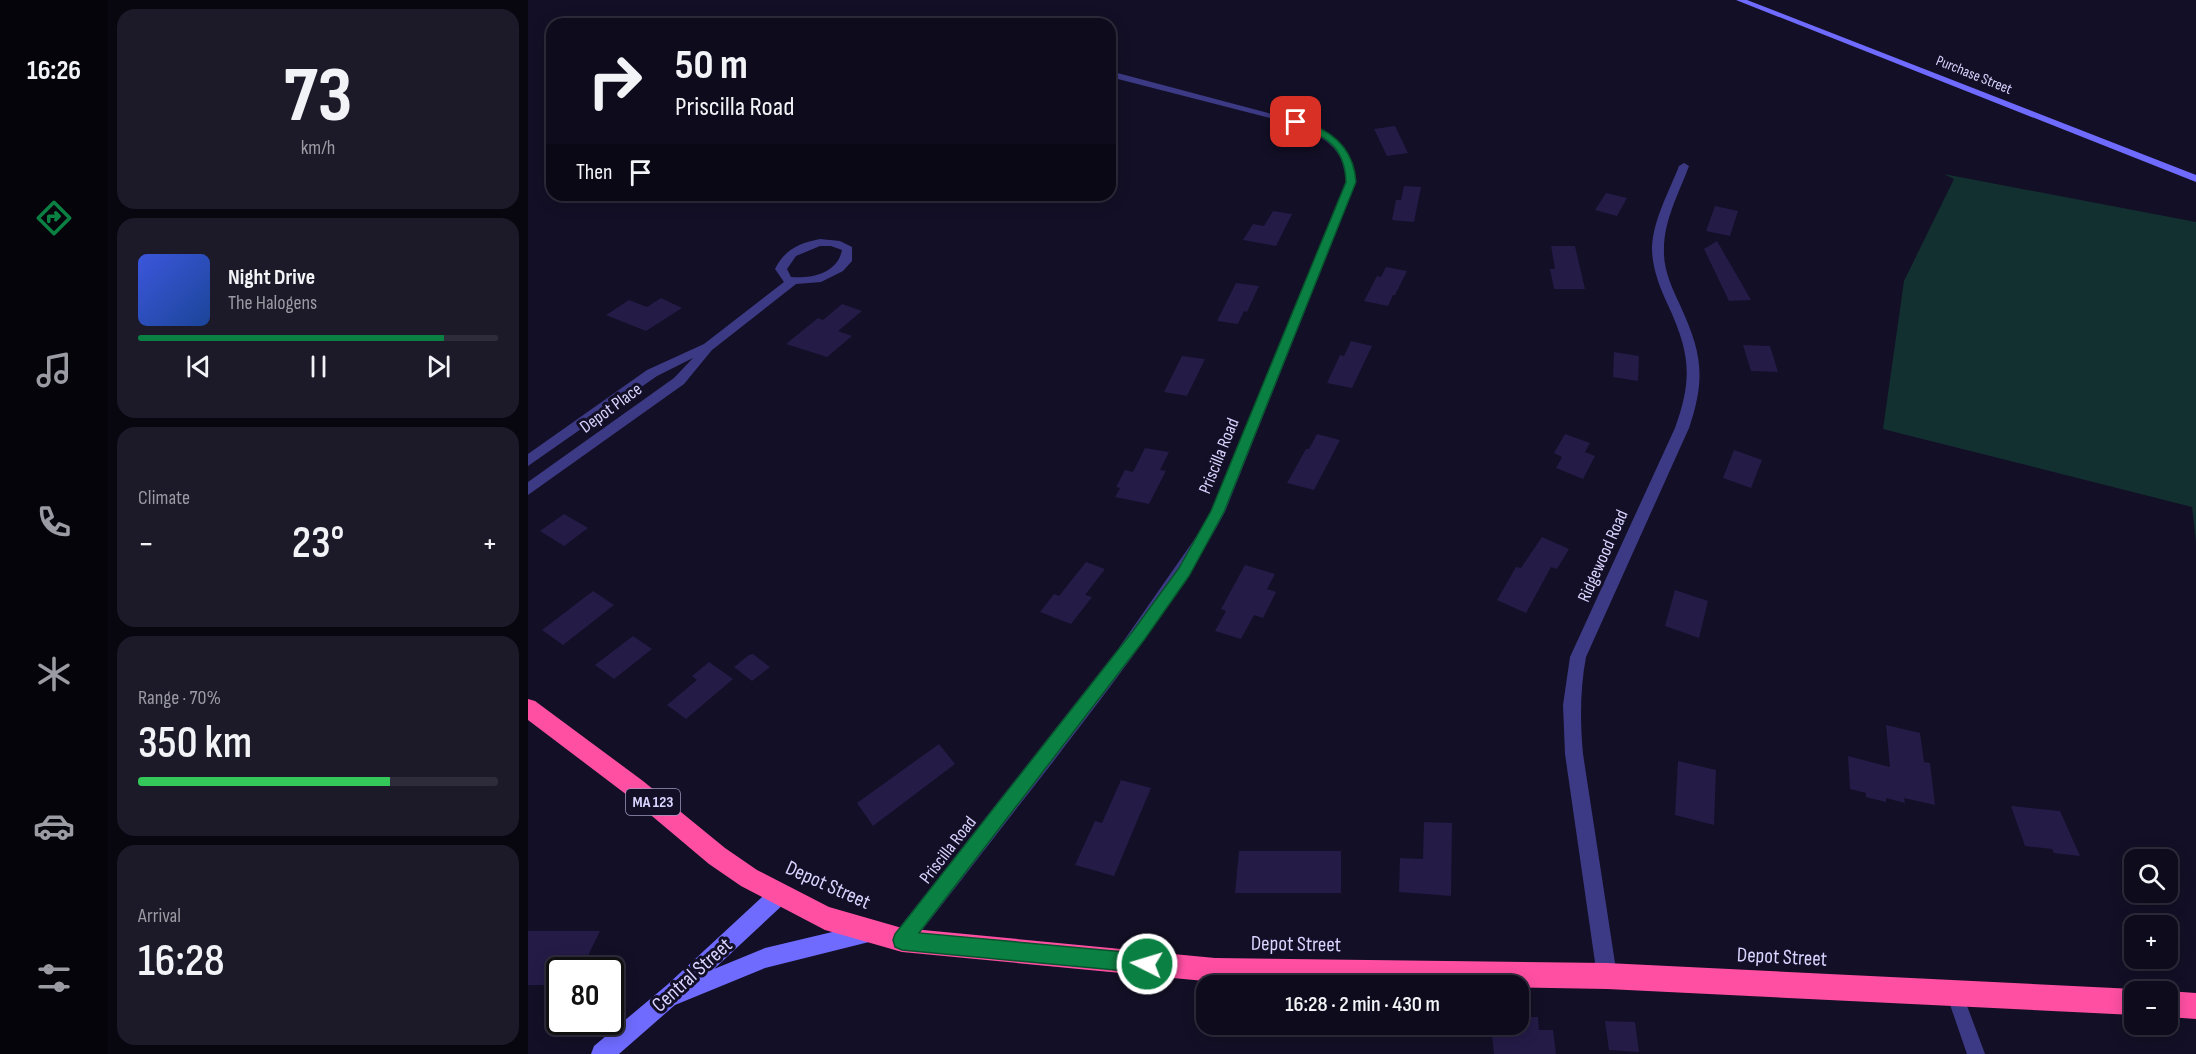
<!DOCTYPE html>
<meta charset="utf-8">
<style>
:root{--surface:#0e0b1c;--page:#1c1929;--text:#f1f3f6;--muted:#9b9ba3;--line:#2e2b3b;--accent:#0b8043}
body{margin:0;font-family:"Sofia Sans Condensed",sans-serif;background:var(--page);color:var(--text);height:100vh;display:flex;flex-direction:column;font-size:22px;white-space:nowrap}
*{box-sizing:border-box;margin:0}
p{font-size:20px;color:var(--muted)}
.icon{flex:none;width:33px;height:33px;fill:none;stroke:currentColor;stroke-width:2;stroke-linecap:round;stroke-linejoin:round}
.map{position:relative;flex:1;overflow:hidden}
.details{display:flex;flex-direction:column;gap:9px;padding:9px;background:#08060f;width:420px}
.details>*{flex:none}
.top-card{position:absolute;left:18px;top:18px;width:570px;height:183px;border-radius:18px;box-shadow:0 3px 15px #0003,0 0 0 2px var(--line);background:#0e0b1c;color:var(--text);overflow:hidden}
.buttons{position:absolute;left:1596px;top:849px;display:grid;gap:12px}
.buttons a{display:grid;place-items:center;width:54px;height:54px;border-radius:12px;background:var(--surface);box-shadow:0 3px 15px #0003,0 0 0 2px var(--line);font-size:30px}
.speed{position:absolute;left:18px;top:957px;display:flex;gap:12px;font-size:30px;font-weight:700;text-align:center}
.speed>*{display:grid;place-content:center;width:78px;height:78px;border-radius:50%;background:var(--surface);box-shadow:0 3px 15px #0003,0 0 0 2px var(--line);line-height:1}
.speed .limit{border:3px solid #111;border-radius:9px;background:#fff;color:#111}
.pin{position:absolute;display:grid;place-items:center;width:51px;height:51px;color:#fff;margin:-26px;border-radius:12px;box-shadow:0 3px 9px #0006}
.me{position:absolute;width:66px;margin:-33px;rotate:275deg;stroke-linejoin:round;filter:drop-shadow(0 0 4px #0008)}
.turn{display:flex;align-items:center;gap:21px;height:126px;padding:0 30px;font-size:27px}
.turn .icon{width:78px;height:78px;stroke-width:2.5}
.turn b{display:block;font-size:42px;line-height:51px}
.then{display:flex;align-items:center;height:57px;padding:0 30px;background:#0003;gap:12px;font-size:22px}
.big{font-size:45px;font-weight:600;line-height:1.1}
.details .tile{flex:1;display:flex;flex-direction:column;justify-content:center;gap:9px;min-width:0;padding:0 21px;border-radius:18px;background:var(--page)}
.details .dial{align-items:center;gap:0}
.dial b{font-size:78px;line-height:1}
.song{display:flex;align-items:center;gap:18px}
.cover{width:72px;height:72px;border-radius:9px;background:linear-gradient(135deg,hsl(230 70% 55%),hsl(220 70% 35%))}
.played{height:6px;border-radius:3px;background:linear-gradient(90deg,var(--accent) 85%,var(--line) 85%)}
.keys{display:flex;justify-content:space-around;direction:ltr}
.heat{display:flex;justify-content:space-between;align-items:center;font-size:33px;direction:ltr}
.charge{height:9px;border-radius:4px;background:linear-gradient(90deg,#34c759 70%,var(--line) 0)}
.trip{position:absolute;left:668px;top:975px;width:333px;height:60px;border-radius:18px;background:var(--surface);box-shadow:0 3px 15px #0003,0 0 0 2px var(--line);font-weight:600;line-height:60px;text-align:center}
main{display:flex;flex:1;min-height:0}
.dock{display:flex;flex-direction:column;width:108px;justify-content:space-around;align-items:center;background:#06040b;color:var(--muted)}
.dock .icon{width:42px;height:42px}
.dock .selected{color:var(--accent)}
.dock b{font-size:27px;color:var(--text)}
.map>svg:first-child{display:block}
.green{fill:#12302f}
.building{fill:#241b47}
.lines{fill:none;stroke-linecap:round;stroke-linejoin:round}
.lane{fill:#3d3a85;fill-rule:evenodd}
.street{fill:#3d3a85;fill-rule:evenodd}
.secondary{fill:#6f6bff;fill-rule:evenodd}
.highway{fill:#ff4fa3;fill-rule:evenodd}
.route{fill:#0b8043;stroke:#07532c;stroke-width:1.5}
.labels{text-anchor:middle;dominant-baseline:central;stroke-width:6;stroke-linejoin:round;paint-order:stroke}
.far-street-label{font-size:15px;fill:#d9d4ff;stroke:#130f26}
.shield{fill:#130f26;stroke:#9e99be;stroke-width:1.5}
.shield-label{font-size:16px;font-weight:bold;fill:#d9d4ff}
.street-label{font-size:18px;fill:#d9d4ff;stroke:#130f26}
.near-street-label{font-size:21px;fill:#d9d4ff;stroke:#130f26}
</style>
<main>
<nav class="dock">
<b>16:26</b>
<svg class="icon selected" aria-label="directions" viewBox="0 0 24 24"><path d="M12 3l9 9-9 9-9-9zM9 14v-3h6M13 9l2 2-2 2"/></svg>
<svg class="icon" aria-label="music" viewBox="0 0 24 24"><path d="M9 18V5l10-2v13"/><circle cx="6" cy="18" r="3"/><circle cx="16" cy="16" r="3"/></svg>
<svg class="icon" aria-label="phone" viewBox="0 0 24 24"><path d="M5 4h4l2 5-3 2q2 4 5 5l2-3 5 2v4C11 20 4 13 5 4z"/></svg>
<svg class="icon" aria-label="climate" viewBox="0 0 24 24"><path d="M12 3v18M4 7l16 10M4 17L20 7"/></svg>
<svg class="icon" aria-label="car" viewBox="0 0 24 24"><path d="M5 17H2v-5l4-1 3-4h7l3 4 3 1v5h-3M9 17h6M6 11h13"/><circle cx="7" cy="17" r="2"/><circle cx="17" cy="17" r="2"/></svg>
<svg class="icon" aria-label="filters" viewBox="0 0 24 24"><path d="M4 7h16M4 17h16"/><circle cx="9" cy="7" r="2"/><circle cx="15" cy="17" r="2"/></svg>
</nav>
<section class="details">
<div class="tile dial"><b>73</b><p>km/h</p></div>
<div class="tile">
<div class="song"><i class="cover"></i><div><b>Night Drive</b><p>The Halogens</p></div></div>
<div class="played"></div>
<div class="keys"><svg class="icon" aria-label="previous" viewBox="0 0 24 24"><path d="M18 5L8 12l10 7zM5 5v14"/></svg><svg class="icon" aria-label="pause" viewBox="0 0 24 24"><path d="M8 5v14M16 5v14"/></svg><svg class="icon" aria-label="next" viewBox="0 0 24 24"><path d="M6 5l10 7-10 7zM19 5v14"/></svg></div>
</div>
<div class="tile"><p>Climate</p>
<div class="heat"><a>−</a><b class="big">23°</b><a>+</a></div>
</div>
<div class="tile"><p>Range · 70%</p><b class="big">350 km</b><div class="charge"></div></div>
<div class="tile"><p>Arrival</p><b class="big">16:28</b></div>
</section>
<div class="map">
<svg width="1668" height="1054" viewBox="0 0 1668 1054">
<rect width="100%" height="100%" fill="#130f26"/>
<path class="green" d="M1416,174L1668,222V542L1664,507L1355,429L1376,281L1426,179Z"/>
<path class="building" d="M867,126L880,153L859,156L846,129Z
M876,186L893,187L886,222L864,220L868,200H873Z
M1078,193L1099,198L1089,216L1067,210Z
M1187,206L1210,211L1202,236L1178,231Z
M745,211L764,214L748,246L715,240L725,224L736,226Z
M1189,241L1223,300L1201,301L1176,249Z
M1023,246H1047L1057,289H1026L1022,269H1027Z
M858,267L879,271L867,295H865L860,306L836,301L849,276L853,277Z
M708,283L731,286L719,312L716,311L710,324L689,321Z
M133,298L154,308L118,331L78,315L101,300L119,307Z
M314,304L334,311L310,331L324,336L299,357L258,344L290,318L295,320Z
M823,341L844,346L824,388L799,383L812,355L816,356Z
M1215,345L1242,346L1250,372L1223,371Z
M1086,352L1111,356L1110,381L1085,377Z
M654,356L677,359L659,396L636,392Z
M789,434L812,440L786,490L759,483L778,449H781Z
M1037,434L1062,443L1057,452L1067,456L1055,479L1028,468L1034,457L1026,453Z
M617,448L641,452L632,470L638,471L621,504L587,497L592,488L588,487L597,470L605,472Z
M1206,450L1234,460L1223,488L1195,478Z
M36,514L60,528L36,546L12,531Z
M1014,537L1041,549L1029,569L1023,567L998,613L969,600L988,567L993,568Z
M558,562L577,569L557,595L564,597L543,624L512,612L526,594L531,596Z
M717,565L747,574L739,589L748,592L735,618L726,615L713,639L687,631L698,611L693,609Z
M1147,590L1180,601L1171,638L1137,626Z
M65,591L86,605L35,645L14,630Z
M105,636L124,649L86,679L67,665Z
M225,654L242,667L224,681L206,667L221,655Z
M181,662L205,679L158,719L139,705L169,680L164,676Z
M1358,725L1392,733L1396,762L1402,763L1407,805L1376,798L1377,803L1358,798V802L1338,797V793L1322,789L1320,756L1362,767Z
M411,744L427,764L345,826L329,803Z
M1150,761L1188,770L1186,825L1147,815Z
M593,780L623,788L586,876L547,865L567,821L574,823Z
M1483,806L1532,811L1552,856L1526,853L1524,849L1497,846Z
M896,822L924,823L923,896L871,892L872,858L895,859Z
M711,851H813V893H707Z
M0,931H72L53,970H32V985H0Z
M990,1017H1010L1011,1030H1025L1028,1054H966L963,1026L990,1024Z
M1077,1021L1107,1022L1111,1052L1081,1050Z"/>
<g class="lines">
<path class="lane" d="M1426,985L1432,987L1457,1054H1439L1418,993L1420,987Z"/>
<path class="street" d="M582,71L782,124C808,136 827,152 828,182L697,512C648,603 584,685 521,767C474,827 428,887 381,947L374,950L367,947L364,940L367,933L590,649L668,537L683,511L818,182C817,147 794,136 765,124L582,77Z
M1156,163L1161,166C1151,193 1136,220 1136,249C1135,269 1144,288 1152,305C1174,353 1178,378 1161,428L1058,657C1052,689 1052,721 1055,754L1089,976L1086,983L1079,986L1072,983L1069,976L1037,754L1035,705L1042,657L1147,428C1165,378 1162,353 1140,305C1132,288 1124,268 1124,248C1125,220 1141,192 1151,166Z
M292,239L312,241L324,247V261L315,271L293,282L268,284L184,350L156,384L0,495V482L146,378L165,358L129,376L0,466V454L119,370L176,344L256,282L247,269C257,249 272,243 292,239ZM292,246H303L314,250C310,273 283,279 263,277L259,269L268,256Z"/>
<path class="secondary" d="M1208,0H1219L1668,175V182Z
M252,884L259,887L262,894L259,901L186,969L237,948L342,923L349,926L352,933L349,940L237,968L147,1005L91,1054H63L66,1046L139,985L245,887Z"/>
<path class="highway" d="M0,699L7,701L115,781L197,848L229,870L301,907L374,928L687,958L1079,963L1606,989L1611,992H1606V1015L1079,989L687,982L374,952L297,930L213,886L181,864L99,795L0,720Z
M1640,991L1668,993V1019L1640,1017Z"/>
</g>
<path class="route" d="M765,120C772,119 777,122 784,125C810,135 826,153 828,182L696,512L661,576L616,640L391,933L619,954L626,957L628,964L626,970L619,973L374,950L367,947L365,940L367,934L605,631L651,568L683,511L818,182C817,145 796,136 765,124Z"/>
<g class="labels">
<g class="far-street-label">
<text transform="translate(1446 75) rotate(22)">Purchase Street</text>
</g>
<rect class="shield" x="98" y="789" width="54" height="26" rx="4.5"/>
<g class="shield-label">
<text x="125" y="802">MA 123</text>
</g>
<g class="street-label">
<text transform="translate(83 408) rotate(-36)">Depot Place</text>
<text transform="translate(691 456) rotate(-68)">Priscilla Road</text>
<text transform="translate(1075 556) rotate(-66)">Ridgewood Road</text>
<text transform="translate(420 850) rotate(-52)">Priscilla Road</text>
</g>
<g class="near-street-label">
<text transform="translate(300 885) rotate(24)">Depot Street</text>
<text transform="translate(768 944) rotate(1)">Depot Street</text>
<text transform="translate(1254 957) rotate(3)">Depot Street</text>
<text transform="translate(164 975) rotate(-42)">Central Street</text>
</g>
</g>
</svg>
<div class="buttons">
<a><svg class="icon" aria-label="search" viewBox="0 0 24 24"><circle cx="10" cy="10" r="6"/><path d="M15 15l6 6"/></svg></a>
<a>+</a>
<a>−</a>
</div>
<div class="speed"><div class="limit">80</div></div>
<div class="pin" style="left:768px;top:122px;background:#d93025"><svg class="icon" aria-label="arrive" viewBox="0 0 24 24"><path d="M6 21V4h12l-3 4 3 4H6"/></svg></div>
<svg class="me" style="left:619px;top:964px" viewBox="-20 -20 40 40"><circle r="17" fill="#0b8043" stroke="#fff" stroke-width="3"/><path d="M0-11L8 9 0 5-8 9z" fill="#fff"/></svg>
<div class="trip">16:28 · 2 min · 430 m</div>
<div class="top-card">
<div class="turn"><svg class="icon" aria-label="right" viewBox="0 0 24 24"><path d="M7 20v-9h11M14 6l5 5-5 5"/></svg><div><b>50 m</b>Priscilla Road</div></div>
<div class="then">Then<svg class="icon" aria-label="arrive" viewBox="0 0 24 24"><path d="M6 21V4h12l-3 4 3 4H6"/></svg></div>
</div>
</div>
</main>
